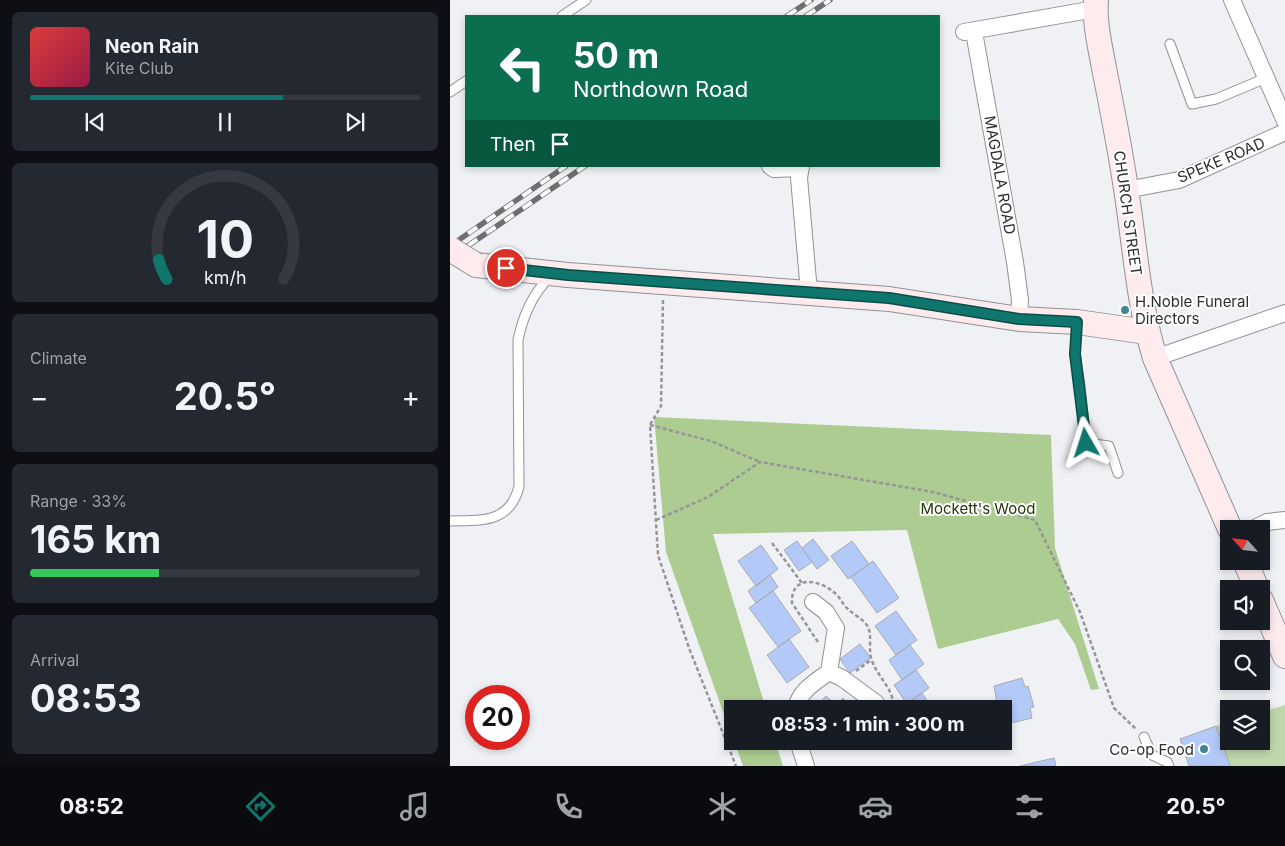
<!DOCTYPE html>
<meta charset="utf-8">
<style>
:root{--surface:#171b24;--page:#242831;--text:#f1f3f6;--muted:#9ea1a6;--line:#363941;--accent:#0f766e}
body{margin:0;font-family:Inter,sans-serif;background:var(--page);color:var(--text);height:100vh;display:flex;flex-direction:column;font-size:19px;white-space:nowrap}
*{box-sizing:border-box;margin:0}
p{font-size:16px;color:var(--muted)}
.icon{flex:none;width:28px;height:28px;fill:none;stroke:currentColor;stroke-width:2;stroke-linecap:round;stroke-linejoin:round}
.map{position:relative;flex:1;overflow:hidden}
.panel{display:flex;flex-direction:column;gap:12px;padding:12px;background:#0d0f14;width:450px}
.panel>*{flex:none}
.guide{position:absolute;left:15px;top:15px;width:475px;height:152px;border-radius:0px;box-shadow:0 2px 8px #0003;background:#0b6e4f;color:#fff;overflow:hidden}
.needle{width:32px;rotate:297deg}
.controls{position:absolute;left:770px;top:520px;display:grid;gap:10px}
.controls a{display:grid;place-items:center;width:50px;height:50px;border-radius:0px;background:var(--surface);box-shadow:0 2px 8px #0003;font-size:25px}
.speed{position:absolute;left:15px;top:685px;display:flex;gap:10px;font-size:25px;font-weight:700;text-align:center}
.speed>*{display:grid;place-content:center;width:65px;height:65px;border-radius:50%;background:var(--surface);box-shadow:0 2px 8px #0003;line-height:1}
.speed .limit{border:8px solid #d22;background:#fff;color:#111}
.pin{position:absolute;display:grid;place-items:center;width:42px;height:42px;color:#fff;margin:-21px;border:2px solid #fff;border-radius:50%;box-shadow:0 1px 5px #0007}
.me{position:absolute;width:55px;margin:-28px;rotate:354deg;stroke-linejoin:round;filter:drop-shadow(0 0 4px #0008)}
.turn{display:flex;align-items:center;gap:18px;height:105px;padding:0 25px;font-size:22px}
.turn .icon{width:65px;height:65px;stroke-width:2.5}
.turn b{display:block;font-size:35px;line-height:42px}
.then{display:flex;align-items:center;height:48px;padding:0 25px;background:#0003;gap:10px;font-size:19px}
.big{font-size:38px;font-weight:700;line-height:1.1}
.panel .tile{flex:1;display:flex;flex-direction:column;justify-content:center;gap:8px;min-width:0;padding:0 18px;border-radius:8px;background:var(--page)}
.panel .dial{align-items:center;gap:0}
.dial svg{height:130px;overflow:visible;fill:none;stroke:var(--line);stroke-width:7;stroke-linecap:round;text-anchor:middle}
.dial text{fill:var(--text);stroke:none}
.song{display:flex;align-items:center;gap:15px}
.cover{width:60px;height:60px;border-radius:8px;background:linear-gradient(135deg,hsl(0 70% 55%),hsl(340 70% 35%))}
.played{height:5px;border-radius:2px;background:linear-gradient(90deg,var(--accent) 65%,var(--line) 65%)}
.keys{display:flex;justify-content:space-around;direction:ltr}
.heat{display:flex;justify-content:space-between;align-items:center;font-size:28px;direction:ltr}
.charge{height:8px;border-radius:4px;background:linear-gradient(90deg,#34c759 33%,var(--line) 0)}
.trip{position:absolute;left:274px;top:700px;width:288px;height:50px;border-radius:0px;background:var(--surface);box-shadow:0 2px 8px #0003;font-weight:700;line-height:50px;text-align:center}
.menu{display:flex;height:80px;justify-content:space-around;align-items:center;background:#090b0e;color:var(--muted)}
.menu .icon{width:35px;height:35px}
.menu .on{color:var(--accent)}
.menu b{font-size:22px;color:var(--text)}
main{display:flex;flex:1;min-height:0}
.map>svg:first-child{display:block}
.green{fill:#c0d6ac}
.forest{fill:#adcc91}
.building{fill:#b3c9f7;stroke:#a9aaae}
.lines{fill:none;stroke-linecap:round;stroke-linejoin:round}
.lane-casing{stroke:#919296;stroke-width:11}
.street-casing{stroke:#919296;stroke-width:18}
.secondary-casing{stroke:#919296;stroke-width:26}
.path{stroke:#959698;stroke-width:2.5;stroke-dasharray:4 2.5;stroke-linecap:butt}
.lane{stroke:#fff;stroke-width:9}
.street{stroke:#fff;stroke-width:16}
.secondary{stroke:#feebee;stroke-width:24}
.rail-casing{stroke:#6e6f71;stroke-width:5.5}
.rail{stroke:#fff;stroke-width:4;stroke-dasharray:11;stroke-linecap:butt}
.secondary-bridge-casing{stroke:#919296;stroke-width:26;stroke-linecap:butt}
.secondary-bridge{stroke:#feebee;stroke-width:24}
.route-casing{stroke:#0a4d48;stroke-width:12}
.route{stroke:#0f766e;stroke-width:9}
.poi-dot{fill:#428595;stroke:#fff;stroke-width:2}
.labels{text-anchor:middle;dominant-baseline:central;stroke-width:4;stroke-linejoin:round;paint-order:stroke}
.street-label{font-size:15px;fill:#2d2e2f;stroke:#fff}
.poi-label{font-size:15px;fill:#2d2e2f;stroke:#fff;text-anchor:start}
.park-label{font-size:15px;fill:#23360b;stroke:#fff}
</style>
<main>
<section class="panel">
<div class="tile">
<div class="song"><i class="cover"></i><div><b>Neon Rain</b><p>Kite Club</p></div></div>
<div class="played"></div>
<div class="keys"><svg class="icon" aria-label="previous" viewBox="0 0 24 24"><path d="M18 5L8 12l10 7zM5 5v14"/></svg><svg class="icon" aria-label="pause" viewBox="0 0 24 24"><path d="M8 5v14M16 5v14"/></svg><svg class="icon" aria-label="next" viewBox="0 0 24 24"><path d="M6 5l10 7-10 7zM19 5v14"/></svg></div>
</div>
<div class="tile dial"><svg viewBox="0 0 100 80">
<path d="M14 69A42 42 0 1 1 86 69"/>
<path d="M14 69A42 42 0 0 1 9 57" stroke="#0f766e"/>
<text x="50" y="56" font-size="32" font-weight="700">10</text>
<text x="50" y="72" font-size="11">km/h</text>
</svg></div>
<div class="tile"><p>Climate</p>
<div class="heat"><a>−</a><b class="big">20.5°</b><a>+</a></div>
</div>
<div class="tile"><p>Range · 33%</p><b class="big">165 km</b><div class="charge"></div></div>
<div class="tile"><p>Arrival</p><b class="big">08:53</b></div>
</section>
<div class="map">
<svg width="835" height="766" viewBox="0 0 835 766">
<rect width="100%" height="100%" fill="#f0f1f5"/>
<path class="green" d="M835,705V766H780L766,726L779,722V741H811V712Z"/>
<path class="forest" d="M204,417L601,435L605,548L649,689L641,690L625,644L608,619L488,649L457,530L263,534L316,709H282V737L216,552Z
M284,741H325L333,766H293Z"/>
<path class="building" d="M363,539L379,560L367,569L352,548Z
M347,541L362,562L349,571L334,550Z
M402,541L419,564L398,579L381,556Z
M311,545L328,569L306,586L288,561Z
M423,561L449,598L427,613L401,577Z
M320,575L328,587L306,603L298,591Z
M323,591L351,631L328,647L299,608Z
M446,611L467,640L446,655L425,626Z
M339,639L359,667L337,683L317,655Z
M410,644L421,658L400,673L390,659Z
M460,645L474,664L452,680L439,660Z
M466,670L479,688L457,704L444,685Z
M572,678L575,687L578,686L584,707L580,708L582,718L553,725L552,709H548L544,686Z
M472,693L483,709H451L457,704Z
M376,696L390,709H364Z
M766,726L780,766H739L730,739Z
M604,758L606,766H570Z"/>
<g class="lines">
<g class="lane-casing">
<path id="lane" d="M112,16L136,0
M720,44L742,104L766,99L816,78
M0,92L16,81
M627,322L625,354L630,385L636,443L659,446L668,473
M0,521C31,520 59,524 69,487L68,340C73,316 82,294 100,277
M694,737L702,755L717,762L719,766"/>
</g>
<g class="street-casing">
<path id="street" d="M782,0L835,121
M514,32L645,9
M524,32L565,262L570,300L569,319
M320,166L324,169L351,168
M351,166L349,178L359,292
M676,190L729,180L835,132
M705,358L835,313
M803,529L817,522L835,520
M379,672L392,678L426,703
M346,709C349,691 365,682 379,672L386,628L376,612L363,602
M348,741L356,766"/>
</g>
<g class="secondary-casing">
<path id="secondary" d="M646,0C644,22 650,46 654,68C662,108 670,148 676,189C685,246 688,302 705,358L780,529
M26,265L118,275L439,299L569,319L627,322L697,332
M795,561L807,589
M811,600L835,656"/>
</g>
<path class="path" d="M213,300L211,406L200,425L208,555L239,648L286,766
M200,425L261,441L310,462
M206,520L258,497L310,462L483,492L585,520L630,612L664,708L686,729
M322,543L352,583
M368,642L342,603C341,573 371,580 386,594C391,599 393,605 398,609C403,614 411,618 416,624C424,634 417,649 422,661C429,679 444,689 444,709
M406,671L421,660
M392,699L402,709
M418,743L419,741"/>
<use href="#lane" class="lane"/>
<use href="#street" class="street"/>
<use href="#secondary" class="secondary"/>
<g class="rail-casing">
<path id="rail" d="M337,16L361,0
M356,16L380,0
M0,246L116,166
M0,258L135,166"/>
</g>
<use href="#rail" class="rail"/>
<g class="secondary-bridge-casing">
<path id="secondary-bridge" d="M0,249L26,265"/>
</g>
<use href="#secondary-bridge" class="secondary-bridge"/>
</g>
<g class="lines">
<g class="route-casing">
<path id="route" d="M56,268L118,275L439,298L569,319L627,322L625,354L636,443"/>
</g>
<use href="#route" class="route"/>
</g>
<g class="poi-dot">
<circle cx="675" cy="310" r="5"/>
<circle cx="754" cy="749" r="5"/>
</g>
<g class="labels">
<g class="street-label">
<text transform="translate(771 160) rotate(-23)">SPEKE ROAD</text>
<text transform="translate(550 175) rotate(80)">MAGDALA ROAD</text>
<text transform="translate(678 213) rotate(82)">CHURCH STREET</text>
</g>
<g class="poi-label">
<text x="685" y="301">H.Noble Funeral<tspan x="685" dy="17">Directors</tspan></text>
<text x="744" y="749" text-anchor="end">Co-op Food</text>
</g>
<g class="park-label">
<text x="528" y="508">Mockett's Wood</text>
</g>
</g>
</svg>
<div class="controls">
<a><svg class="needle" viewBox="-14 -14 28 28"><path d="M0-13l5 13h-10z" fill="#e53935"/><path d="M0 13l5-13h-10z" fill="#9ea1a6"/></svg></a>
<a><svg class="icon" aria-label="sound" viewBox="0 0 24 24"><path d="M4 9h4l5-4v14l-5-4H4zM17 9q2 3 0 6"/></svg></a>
<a><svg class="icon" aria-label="search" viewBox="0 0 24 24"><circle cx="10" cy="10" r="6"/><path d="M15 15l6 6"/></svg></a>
<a><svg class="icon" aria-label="layers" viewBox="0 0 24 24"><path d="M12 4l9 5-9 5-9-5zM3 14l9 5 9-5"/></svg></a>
</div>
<div class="speed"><div class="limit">20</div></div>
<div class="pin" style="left:56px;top:268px;background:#d93025"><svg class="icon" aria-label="arrive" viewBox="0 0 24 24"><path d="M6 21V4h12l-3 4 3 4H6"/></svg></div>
<svg class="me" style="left:636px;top:443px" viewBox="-20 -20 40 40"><path d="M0-17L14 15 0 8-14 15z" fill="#0f766e" stroke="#fff" stroke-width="4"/></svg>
<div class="trip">08:53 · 1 min · 300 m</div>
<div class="guide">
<div class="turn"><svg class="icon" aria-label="left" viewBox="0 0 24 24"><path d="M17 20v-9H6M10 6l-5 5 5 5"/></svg><div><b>50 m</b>Northdown Road</div></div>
<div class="then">Then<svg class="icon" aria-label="arrive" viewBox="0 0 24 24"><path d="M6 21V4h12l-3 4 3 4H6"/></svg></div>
</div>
</div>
</main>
<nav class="menu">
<b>08:52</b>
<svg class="icon on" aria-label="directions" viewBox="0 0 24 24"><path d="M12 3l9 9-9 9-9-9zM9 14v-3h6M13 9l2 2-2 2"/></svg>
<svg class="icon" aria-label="music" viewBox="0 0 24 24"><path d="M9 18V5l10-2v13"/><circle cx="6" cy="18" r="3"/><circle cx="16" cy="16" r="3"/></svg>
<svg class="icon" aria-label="phone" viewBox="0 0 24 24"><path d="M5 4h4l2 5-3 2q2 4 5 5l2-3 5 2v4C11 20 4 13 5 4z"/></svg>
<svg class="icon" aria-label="climate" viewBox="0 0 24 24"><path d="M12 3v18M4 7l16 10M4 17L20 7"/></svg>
<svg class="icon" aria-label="car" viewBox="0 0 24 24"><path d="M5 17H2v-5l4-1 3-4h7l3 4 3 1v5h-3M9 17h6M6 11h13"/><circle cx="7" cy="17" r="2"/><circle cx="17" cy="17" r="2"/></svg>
<svg class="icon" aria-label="filters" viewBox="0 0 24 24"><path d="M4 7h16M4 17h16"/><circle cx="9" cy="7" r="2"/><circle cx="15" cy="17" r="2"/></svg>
<b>20.5°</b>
</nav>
